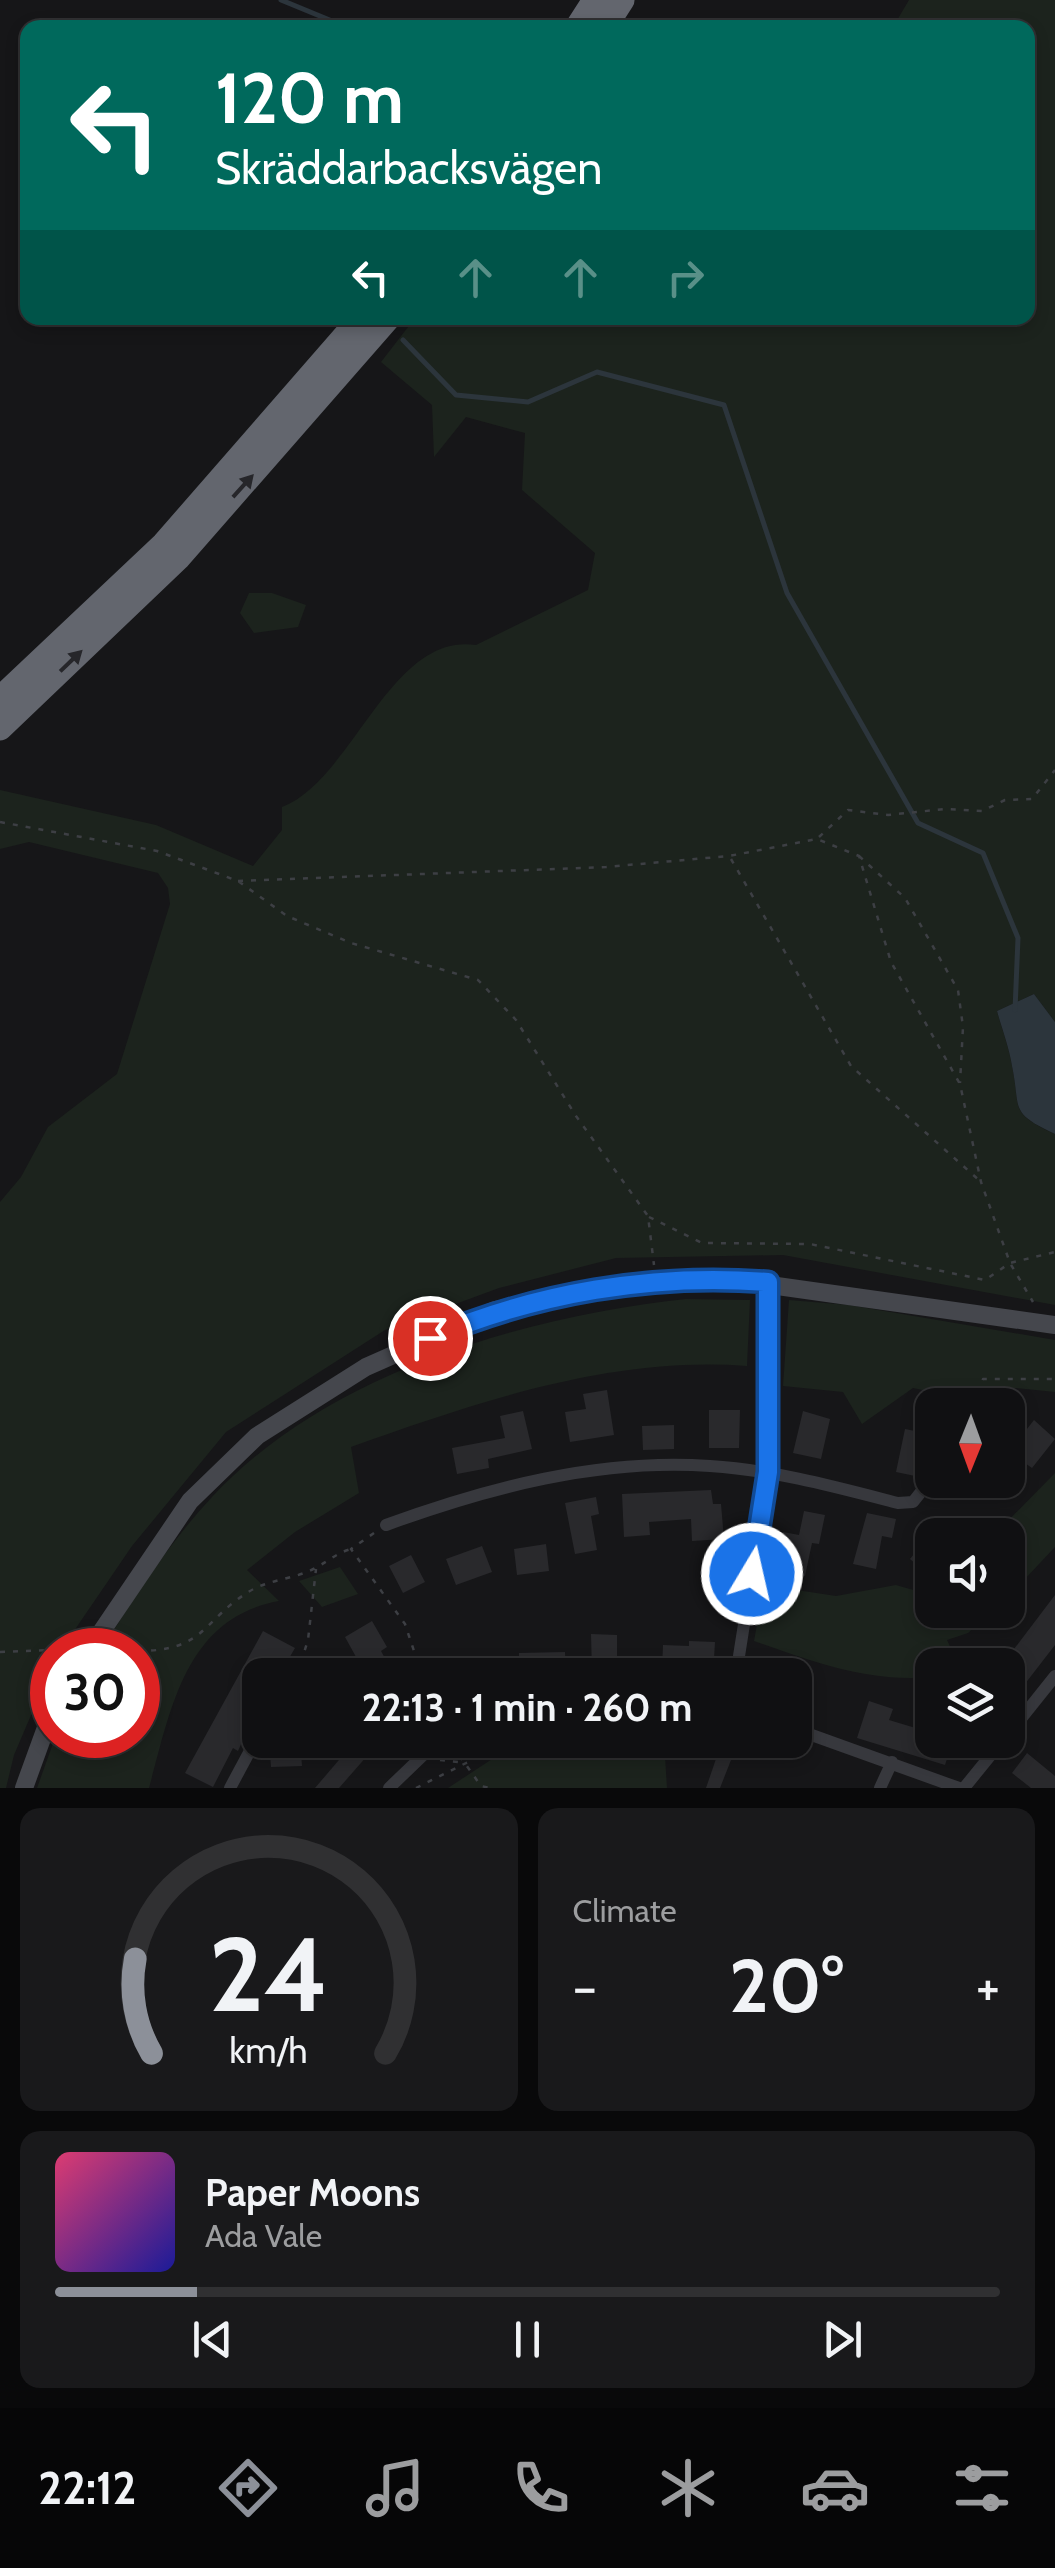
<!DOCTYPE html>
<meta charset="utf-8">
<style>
:root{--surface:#101012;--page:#19191b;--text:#f1f3f6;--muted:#9c9d9f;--line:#303032;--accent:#8c9099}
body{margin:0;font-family:Cabin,sans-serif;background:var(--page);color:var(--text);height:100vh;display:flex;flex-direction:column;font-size:38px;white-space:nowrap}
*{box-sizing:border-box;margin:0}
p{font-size:32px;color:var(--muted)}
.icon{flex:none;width:55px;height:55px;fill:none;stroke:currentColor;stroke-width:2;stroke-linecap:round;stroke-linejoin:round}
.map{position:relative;height:1788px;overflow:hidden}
.panel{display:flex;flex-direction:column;gap:20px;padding:20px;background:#09090a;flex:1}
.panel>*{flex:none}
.banner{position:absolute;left:20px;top:20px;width:1015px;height:305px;border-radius:20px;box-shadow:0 5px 15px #0003,0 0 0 2px var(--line);background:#00695c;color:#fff;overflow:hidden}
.needle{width:65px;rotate:181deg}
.fabs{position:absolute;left:915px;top:1388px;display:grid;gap:20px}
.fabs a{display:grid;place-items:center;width:110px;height:110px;border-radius:20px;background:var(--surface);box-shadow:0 5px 15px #0003,0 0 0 2px var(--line);font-size:50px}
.speed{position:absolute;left:30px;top:1628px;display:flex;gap:20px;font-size:50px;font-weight:700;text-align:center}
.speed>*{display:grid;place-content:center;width:130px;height:130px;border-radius:50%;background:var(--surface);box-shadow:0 5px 15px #0003,0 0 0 2px var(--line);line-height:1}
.speed .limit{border:15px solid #d22;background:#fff;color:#111}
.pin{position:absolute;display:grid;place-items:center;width:85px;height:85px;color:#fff;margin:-42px;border:5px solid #fff;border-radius:50%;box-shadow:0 2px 10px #0007}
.me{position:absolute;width:110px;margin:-55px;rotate:9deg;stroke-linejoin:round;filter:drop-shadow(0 0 8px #0008)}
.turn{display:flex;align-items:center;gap:35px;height:210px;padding:0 30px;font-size:45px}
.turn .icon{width:130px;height:130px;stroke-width:2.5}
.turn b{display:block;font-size:70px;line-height:85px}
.lanes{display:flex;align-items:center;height:95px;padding:0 30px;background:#0003;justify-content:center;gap:50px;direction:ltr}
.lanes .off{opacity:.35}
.big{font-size:75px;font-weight:700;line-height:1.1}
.panel .card{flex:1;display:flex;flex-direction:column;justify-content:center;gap:15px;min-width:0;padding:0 35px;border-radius:20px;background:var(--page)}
.panel .dial{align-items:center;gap:0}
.dial svg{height:260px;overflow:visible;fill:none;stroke:var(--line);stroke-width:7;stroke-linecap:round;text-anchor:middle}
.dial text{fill:var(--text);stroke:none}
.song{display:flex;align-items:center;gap:30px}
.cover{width:120px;height:120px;border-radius:15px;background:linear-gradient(135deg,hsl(340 70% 55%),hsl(240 70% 35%))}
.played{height:10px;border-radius:5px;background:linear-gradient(90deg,var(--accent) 15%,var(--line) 15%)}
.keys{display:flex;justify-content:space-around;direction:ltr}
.heat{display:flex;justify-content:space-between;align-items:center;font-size:55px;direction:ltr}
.panel .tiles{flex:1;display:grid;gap:20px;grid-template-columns:1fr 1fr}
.card:last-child{grid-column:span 2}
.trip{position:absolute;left:242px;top:1658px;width:570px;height:100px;border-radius:20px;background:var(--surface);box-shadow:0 5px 15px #0003,0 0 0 2px var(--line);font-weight:700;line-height:100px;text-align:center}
.tab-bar{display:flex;height:160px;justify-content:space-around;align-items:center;background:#060607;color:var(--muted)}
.tab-bar .icon{width:70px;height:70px}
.tab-bar .active{color:var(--accent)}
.tab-bar b{font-size:45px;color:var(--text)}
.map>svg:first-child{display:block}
.green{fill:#1c231d}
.water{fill:#2c353c}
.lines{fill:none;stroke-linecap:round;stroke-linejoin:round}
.stream{stroke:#2c353c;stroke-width:5}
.building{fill:#29292c}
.path{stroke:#3d3f44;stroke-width:2.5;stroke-dasharray:5 8;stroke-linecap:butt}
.street{stroke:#37383d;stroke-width:12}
.secondary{stroke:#45474d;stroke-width:18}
.highway{stroke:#63666e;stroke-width:25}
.oneway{fill:#26262a}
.route-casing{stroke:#114b97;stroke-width:25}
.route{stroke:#1a73e8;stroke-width:18}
</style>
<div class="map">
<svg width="1055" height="1788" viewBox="0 0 1055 1788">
<rect width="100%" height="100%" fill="#161618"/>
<path class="green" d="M909,0H1055V1022L1034,994L997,1011C1002,1029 1009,1048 1012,1066C1021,1110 1008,1112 1055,1134V1305L783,1255L616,1258L499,1288L385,1330L226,1432L132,1546L61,1650H52V1666L14,1755L6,1788H0V1202L21,1177L48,1127L117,1074L170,904L168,888L158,873L29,842L0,849V790L156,825L253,866L282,830V807C353,780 390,632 476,645L588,590L595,553L522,490L525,433L466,417L434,457L432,405L381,362L415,318H1028V28L893,27Z
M249,593H272L306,605L298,627L254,633L240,613Z
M686,1299L750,1300L747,1366C611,1356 477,1402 351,1447L359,1493L295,1532L247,1570L279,1601C185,1618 171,1709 149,1788H37L56,1735H138V1650H101C135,1596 169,1543 212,1497C327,1373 523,1317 686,1299Z
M789,1300L849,1305L1055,1340V1392L1016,1388L985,1398H961L913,1388L862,1424L843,1392L783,1386Z
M1055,1473V1547L1008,1597V1535H994Z
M340,1567L358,1594L322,1607L299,1581Z
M764,1585L836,1596L896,1585L927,1594L932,1590V1610H993L968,1633L947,1640L959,1665H932V1677C869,1683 814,1662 754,1641Z
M521,1740H664L667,1788H448Z"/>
<path class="water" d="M1034,994L1055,1022V1134C1008,1112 1021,1109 1012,1066C1009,1047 1002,1029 997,1011Z"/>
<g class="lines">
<path class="stream" d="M281,0L349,28
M403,340L456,395L528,402L597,372L724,405L787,593L918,823L983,853L1018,938L1015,1010"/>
</g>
<path class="building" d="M607,1390L614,1435L570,1442L565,1412L586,1409L583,1394Z
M709,1410H740L739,1448H709Z
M523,1411L532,1449L488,1459L489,1468L457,1474L452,1448L505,1438L500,1416Z
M803,1411L830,1419L821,1459L793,1453Z
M1034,1420L1055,1439L1032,1468L1009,1452Z
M674,1425V1449L643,1450L642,1426Z
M905,1429L930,1434L920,1477L896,1472Z
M711,1490L713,1504H721L724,1539L692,1541L691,1519L649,1522L650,1535L624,1537L622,1494Z
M596,1497L599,1514L591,1516L597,1550L575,1554L565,1503Z
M804,1511L825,1515L819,1544L812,1543L805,1576L775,1570L783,1532L799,1535Z
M867,1513L896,1519L892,1538L882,1536L876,1569L853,1564Z
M932,1532V1567L927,1573L910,1559Z
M546,1544L549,1571L517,1575L514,1549Z
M482,1546L492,1572L456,1585L446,1559Z
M411,1555L425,1582L403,1593L389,1566Z
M1055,1595V1645L1008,1706V1657Z
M372,1621L387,1647L381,1651L394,1675H366L345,1637Z
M263,1631L295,1648L281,1672L260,1660V1702L238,1751L233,1748L213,1787L185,1773Z
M591,1634L617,1635V1672H592Z
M689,1641L715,1642L713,1675L662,1671L663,1645L689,1646Z
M565,1652L566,1675H519V1653Z
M795,1674L812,1677L804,1722L795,1719Z
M869,1701L893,1709L889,1720L932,1733V1740H953L945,1765L857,1738Z
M269,1740H300L302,1766L271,1767Z
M356,1740H381L339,1788H315Z
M719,1750L733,1755L720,1788H706Z
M1027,1753L1055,1776V1788H1031L1012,1773Z"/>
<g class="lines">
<path class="path" d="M0,822L157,851L238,881L287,916L351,943L478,980L516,1020L576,1116L648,1216L654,1265
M819,837L848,810L888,815L945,809L982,811L1005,800L1032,799L1055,770
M859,856L905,898L958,990L963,1027L960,1083
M731,859L851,1066L980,1181
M238,881L606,867L729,856L817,839L859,856L891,962L960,1084L981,1182L1010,1263L1033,1302
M649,1217L702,1243L810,1244L985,1280L1010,1263L1055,1252
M975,1405L983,1379H1055
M374,1533L351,1549L405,1624L422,1675
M138,1651C206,1651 202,1620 250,1591C270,1579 297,1579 317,1567C330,1560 337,1553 351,1549
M0,1652L73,1649
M297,1675L308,1640L316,1569
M777,1740L798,1747
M452,1745L481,1786L490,1788
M440,1760L467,1763
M416,1788L512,1740"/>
<path class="street" d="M386,1525C487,1488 600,1458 710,1466C774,1470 836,1487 898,1503L913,1502L932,1478
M736,1675L768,1472V1283
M795,1729L959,1788
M1008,1735L1055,1676
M392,1740L418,1758
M230,1788L260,1732
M389,1788L439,1740
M880,1788L892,1762
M964,1788L1003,1740"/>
<path class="secondary" d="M89,1650L190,1501L257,1436L366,1367L495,1310L617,1286L735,1280L1055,1325
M24,1788L52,1711"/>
<path class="highway" d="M577,28L595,0
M604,28L622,0
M0,699L164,544L361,318
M0,728L178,558L388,318"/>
</g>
<defs><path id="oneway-solid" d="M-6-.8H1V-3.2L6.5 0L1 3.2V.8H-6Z" transform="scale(2.5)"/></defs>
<g class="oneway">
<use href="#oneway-solid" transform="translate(243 486) rotate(-48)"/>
<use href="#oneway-solid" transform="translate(71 661) rotate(-44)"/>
</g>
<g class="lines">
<g class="route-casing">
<path id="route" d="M430,1338C536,1293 652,1273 768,1282V1472L752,1574"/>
</g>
<use href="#route" class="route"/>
</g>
</svg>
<div class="fabs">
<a><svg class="needle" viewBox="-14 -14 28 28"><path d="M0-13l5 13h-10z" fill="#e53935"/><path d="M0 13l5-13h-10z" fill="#9c9d9f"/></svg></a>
<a><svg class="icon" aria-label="sound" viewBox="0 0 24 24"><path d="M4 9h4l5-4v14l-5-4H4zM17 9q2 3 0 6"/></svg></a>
<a><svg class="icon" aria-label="layers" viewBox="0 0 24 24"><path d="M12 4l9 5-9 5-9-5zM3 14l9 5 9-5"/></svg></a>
</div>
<div class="speed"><div class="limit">30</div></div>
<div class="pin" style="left:430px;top:1338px;background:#d93025"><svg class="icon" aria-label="arrive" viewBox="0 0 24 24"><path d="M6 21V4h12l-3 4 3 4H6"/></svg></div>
<svg class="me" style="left:752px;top:1574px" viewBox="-20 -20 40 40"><circle r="17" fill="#1a73e8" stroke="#fff" stroke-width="3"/><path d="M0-11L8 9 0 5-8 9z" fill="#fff"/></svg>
<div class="trip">22:13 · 1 min · 260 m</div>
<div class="banner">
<div class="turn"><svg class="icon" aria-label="left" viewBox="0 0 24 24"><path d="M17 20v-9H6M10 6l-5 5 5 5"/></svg><div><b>120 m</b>Skräddarbacksvägen</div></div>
<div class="lanes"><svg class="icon" aria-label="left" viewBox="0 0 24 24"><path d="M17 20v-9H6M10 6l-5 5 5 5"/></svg><svg class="icon off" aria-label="ahead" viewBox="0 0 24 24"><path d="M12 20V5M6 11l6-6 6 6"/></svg><svg class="icon off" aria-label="ahead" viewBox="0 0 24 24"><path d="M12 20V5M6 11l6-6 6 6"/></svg><svg class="icon off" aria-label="right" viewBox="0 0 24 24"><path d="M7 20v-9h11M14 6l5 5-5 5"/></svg></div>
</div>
</div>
<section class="panel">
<div class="tiles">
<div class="card dial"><svg viewBox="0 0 100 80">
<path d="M14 69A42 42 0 1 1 86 69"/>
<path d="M14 69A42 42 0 0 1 9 40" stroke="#8c9099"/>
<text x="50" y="56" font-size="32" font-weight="700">24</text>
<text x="50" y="72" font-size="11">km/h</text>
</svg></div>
<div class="card"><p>Climate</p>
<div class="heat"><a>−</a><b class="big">20°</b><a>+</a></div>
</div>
<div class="card">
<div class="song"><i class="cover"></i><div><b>Paper Moons</b><p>Ada Vale</p></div></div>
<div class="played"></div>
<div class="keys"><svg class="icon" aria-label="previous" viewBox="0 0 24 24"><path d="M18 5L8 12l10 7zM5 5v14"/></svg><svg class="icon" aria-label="pause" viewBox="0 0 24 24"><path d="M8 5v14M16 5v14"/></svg><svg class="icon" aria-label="next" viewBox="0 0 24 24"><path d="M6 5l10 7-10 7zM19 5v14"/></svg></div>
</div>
</div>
</section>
<nav class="tab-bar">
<b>22:12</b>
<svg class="icon active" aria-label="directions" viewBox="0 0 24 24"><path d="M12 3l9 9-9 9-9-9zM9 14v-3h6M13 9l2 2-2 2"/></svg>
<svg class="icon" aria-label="music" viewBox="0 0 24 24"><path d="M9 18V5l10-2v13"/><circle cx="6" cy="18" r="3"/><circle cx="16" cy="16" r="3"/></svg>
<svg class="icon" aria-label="phone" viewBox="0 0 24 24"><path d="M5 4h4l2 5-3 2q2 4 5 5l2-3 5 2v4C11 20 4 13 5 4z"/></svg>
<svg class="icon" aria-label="climate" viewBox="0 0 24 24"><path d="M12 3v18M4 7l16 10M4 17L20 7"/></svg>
<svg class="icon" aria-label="car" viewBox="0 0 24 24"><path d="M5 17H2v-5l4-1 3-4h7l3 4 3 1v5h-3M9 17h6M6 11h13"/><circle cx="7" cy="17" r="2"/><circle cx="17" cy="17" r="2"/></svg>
<svg class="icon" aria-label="filters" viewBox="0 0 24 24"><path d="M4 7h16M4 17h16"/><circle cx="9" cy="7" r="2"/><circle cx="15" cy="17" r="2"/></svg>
</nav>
